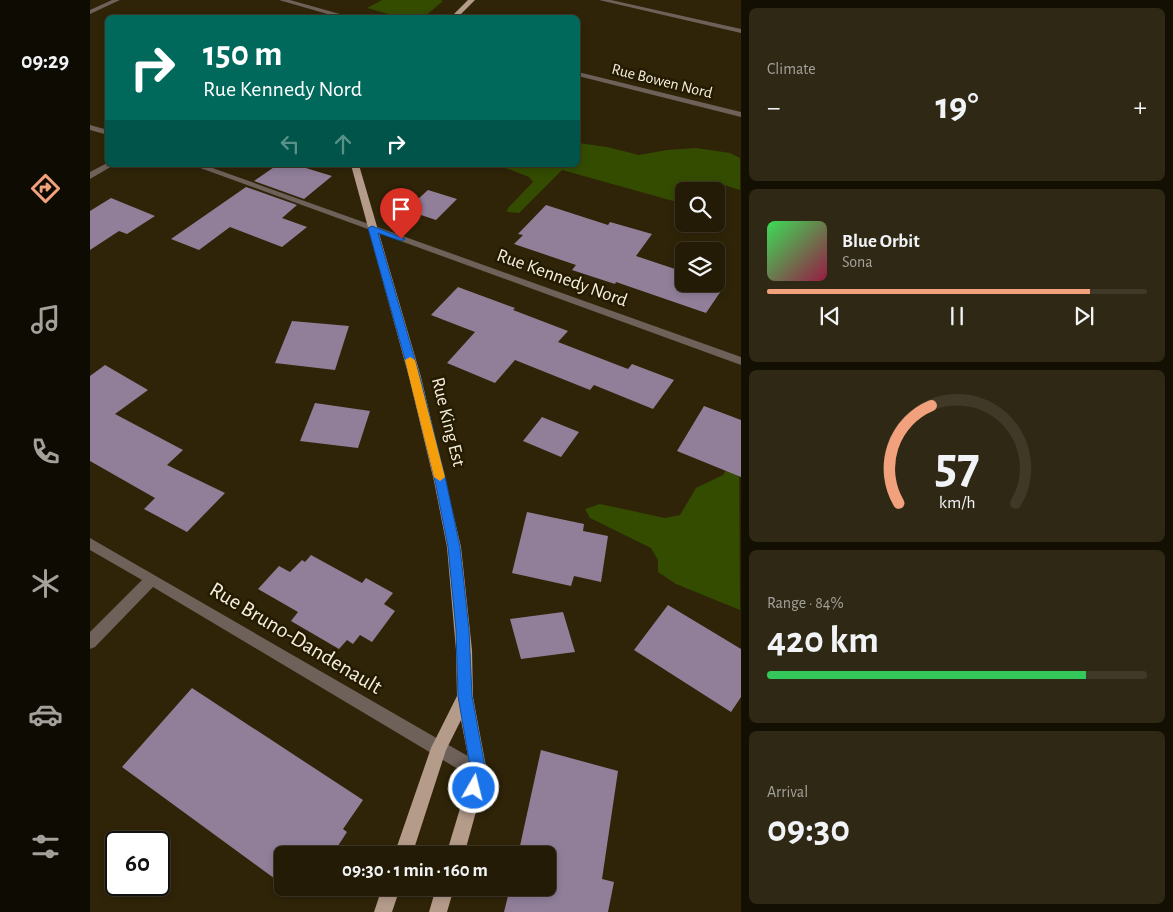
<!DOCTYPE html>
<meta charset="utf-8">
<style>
:root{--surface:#231b06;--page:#2f2814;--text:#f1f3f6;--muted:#a3a19b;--line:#403928;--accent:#f1a17c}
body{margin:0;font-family:"Alegreya Sans",sans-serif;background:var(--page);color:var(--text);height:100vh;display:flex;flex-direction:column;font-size:19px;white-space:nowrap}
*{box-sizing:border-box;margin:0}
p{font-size:16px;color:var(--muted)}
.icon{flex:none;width:28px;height:28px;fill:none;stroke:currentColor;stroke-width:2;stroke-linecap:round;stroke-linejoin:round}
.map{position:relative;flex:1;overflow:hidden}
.details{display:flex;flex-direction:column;gap:8px;padding:8px;background:#130f03;width:432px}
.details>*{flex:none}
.guide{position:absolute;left:15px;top:15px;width:475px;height:152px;border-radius:8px;box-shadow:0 2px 8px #0003,0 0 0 1px var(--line);background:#00695c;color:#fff;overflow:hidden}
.tools{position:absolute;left:585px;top:182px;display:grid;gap:10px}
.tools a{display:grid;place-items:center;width:50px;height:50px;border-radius:8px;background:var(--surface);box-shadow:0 2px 8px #0003,0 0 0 1px var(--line);font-size:25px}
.speed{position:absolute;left:15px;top:831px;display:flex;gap:10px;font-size:25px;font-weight:700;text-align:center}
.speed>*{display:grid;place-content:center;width:65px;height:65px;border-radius:50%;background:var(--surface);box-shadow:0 2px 8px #0003,0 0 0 1px var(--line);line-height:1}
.speed .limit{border:2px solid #111;border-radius:8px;background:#fff;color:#111}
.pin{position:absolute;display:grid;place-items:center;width:42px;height:42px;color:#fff;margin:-51px -21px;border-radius:50% 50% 50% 0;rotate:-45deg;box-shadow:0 0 5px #0007}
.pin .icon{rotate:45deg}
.me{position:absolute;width:55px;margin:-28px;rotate:8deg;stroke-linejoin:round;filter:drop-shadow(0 0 4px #0008)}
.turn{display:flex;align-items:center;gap:18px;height:105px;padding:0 15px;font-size:22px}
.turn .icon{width:65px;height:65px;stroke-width:2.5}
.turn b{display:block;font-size:35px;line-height:42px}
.lanes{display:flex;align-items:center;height:48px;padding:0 15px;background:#0003;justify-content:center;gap:25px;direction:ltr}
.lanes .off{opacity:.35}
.big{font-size:38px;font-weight:600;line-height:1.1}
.details .tile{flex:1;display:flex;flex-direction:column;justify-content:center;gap:8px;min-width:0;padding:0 18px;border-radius:8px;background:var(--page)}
.details .dial{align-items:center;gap:0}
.dial svg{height:130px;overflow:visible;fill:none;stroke:var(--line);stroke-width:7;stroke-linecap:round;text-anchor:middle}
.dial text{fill:var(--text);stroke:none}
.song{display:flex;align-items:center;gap:15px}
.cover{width:60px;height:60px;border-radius:8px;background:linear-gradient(135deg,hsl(130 70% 55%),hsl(340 70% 35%))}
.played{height:5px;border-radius:2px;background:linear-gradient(90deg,var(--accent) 85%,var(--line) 85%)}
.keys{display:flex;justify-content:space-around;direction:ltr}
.heat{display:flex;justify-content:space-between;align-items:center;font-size:28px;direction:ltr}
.charge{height:8px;border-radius:4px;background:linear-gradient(90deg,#34c759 84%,var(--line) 0)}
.trip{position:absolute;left:184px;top:846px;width:282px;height:50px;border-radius:8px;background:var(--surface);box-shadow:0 2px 8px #0003,0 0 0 1px var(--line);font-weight:600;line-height:50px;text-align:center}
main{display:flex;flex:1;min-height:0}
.tab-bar{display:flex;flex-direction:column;width:90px;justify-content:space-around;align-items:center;background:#0e0b02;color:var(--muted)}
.tab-bar .icon{width:35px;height:35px}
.tab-bar .selected{color:var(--accent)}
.tab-bar b{font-size:22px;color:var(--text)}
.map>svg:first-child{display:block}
.green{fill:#344c00}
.building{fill:#917f9a}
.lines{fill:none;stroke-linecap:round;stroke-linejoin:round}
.minor{fill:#6d6159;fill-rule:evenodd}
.major{fill:#b49b8a;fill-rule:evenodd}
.route{fill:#1a73e8;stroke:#114b97}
.slow{fill:#f59e0b}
.labels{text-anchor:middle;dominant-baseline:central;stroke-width:5;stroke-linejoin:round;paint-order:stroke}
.far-street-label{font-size:16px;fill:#f4eede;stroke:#251b01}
.street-label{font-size:19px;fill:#f4eede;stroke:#251b01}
.near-street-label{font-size:22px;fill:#f4eede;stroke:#251b01}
</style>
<main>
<nav class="tab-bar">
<b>09:29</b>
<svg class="icon selected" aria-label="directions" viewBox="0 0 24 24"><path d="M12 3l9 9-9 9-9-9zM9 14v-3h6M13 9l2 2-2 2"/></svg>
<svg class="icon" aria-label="music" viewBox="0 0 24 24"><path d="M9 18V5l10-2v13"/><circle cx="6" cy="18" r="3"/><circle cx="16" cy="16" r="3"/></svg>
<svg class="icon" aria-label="phone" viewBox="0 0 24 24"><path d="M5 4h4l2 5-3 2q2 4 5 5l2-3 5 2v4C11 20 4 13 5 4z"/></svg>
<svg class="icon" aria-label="climate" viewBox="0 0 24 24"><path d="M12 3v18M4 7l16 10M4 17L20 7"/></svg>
<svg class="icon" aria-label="car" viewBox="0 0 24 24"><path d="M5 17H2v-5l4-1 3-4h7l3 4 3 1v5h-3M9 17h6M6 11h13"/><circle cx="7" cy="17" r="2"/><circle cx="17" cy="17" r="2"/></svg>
<svg class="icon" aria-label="filters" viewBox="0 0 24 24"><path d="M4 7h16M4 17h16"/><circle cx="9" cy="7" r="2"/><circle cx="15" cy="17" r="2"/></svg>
</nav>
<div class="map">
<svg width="651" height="912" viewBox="0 0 651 912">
<rect width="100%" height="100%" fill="#2f2408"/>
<path class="green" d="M292,0H350L353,1L334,17H309L277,8Z
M488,143L517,147L549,155L577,150L606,148L640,153L650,158V190L628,183L620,191H594V204L472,170L429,213L417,212L418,208L443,182L439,177L408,165H488Z
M649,448L650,610L586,584L568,572V560L561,548L500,518L495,509L510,504L575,518L590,515L606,488L633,475Z"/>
<path class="building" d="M187,165H206L242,176L214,199L164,181Z
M156,187L207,205L192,218L217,227L192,247L140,227L109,250L81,239Z
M338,190L367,199L346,220L316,210Z
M21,198L65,216L37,234L29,231L0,250V211Z
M456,205L518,225L520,222L562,234L546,256L594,272V284L626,283L635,285L616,313L526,282L525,284L482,270L486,265L424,244L433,235L428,234Z
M368,287L425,308L423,310L478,331L468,342L538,369L542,364L584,380L563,409L504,385L500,390L425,360L405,383L357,363L385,332L341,315Z
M202,321L259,326L245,370L185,363Z
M15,365L58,390L25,414L93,450L77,465L135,493L97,532L54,509L65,498L0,461V376Z
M225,403L280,411L268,448L210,441Z
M614,406L651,420V477L587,451Z
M452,417L489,432L471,457L433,441Z
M437,512L494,524L493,531L518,536L511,582L484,576L481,586L422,573Z
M221,555L272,583L276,578L303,593L294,604L305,611L282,642L270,635L263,644L257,640L249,649L201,621L208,612L168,589L189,566L200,572L212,560L215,562Z
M578,605L651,649V697L641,712L544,650Z
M473,612L485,652L431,659L420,619Z
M102,688L273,800L253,829L257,832L242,855H192V884L32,767Z
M451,750L528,771L512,879L524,882L518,912H414L420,888H458V855H428Z"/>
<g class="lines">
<path class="minor" d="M22,0H30L0,14V10Z
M189,0H200L264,18H251Z
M509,0H521L651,29V33Z
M488,72L651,112V117L488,76Z
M0,125L18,130V135L0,130Z
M17,163L18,165H24L0,179V172Z
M102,165H114L651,357V365Z
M0,538L395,766L397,772L395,778L389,780L383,778L63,587L5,647L0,649V632L52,580L0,550Z"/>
<path class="major" d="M378,0H385L367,18H360Z
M261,165H269L331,377L371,547L382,650L383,697L397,772L374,855H356L381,772L371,720L356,750L322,855H304L341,748L367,696L366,650L357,547L344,481L319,377Z
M292,888H310L302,912H284Z
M346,888H364L357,912H339Z"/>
</g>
<path class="route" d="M282,226L315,239L311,241L288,233L330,377L356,481L370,547L379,630L382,696L396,772L389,794L384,796L379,794L376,788L381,772L368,696L366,630L358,547L345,481L320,377L278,228Z"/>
<path class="slow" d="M320,357L325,360L355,477L350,481L344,477L315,360Z"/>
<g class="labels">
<g class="far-street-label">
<text transform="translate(572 81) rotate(14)">Rue Bowen Nord</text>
</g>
<g class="street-label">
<text transform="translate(472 278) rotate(20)">Rue Kennedy Nord</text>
<text transform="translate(358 422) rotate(76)">Rue King Est</text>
</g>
<g class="near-street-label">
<text transform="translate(206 638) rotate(31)">Rue Bruno-Dandenault</text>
</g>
</g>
</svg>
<div class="tools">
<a><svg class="icon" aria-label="search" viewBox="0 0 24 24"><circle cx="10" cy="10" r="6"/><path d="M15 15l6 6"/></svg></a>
<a><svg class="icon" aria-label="layers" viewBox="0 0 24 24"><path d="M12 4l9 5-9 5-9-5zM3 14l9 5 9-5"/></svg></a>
</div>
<div class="speed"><div class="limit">60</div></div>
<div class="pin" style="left:311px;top:239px;background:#d93025"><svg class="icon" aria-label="arrive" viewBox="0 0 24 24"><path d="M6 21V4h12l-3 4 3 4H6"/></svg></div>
<svg class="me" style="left:384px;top:788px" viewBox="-20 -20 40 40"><circle r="17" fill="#1a73e8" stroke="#fff" stroke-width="3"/><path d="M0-11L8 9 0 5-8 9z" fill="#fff"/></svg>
<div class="trip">09:30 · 1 min · 160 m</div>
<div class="guide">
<div class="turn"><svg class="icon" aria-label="right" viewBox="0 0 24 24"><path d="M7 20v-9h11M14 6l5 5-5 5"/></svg><div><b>150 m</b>Rue Kennedy Nord</div></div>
<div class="lanes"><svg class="icon off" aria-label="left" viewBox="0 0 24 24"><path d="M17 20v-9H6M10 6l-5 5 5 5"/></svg><svg class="icon off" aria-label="ahead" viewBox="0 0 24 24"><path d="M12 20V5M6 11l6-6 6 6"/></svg><svg class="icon" aria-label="right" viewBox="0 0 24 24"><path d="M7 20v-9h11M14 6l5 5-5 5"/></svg></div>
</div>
</div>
<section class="details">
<div class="tile"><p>Climate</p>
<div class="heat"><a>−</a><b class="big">19°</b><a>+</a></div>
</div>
<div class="tile">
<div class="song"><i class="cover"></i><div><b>Blue Orbit</b><p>Sona</p></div></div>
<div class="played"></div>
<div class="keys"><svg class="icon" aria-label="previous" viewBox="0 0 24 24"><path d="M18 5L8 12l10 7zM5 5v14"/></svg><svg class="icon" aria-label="pause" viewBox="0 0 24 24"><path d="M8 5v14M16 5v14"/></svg><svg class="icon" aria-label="next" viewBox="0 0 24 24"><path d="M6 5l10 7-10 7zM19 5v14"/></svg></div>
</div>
<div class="tile dial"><svg viewBox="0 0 100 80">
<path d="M14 69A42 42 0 1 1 86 69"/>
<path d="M14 69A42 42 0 0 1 34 9" stroke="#f1a17c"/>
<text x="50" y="56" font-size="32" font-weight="700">57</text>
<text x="50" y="72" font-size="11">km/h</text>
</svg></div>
<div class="tile"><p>Range · 84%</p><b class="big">420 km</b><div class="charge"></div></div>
<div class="tile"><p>Arrival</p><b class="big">09:30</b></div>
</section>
</main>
